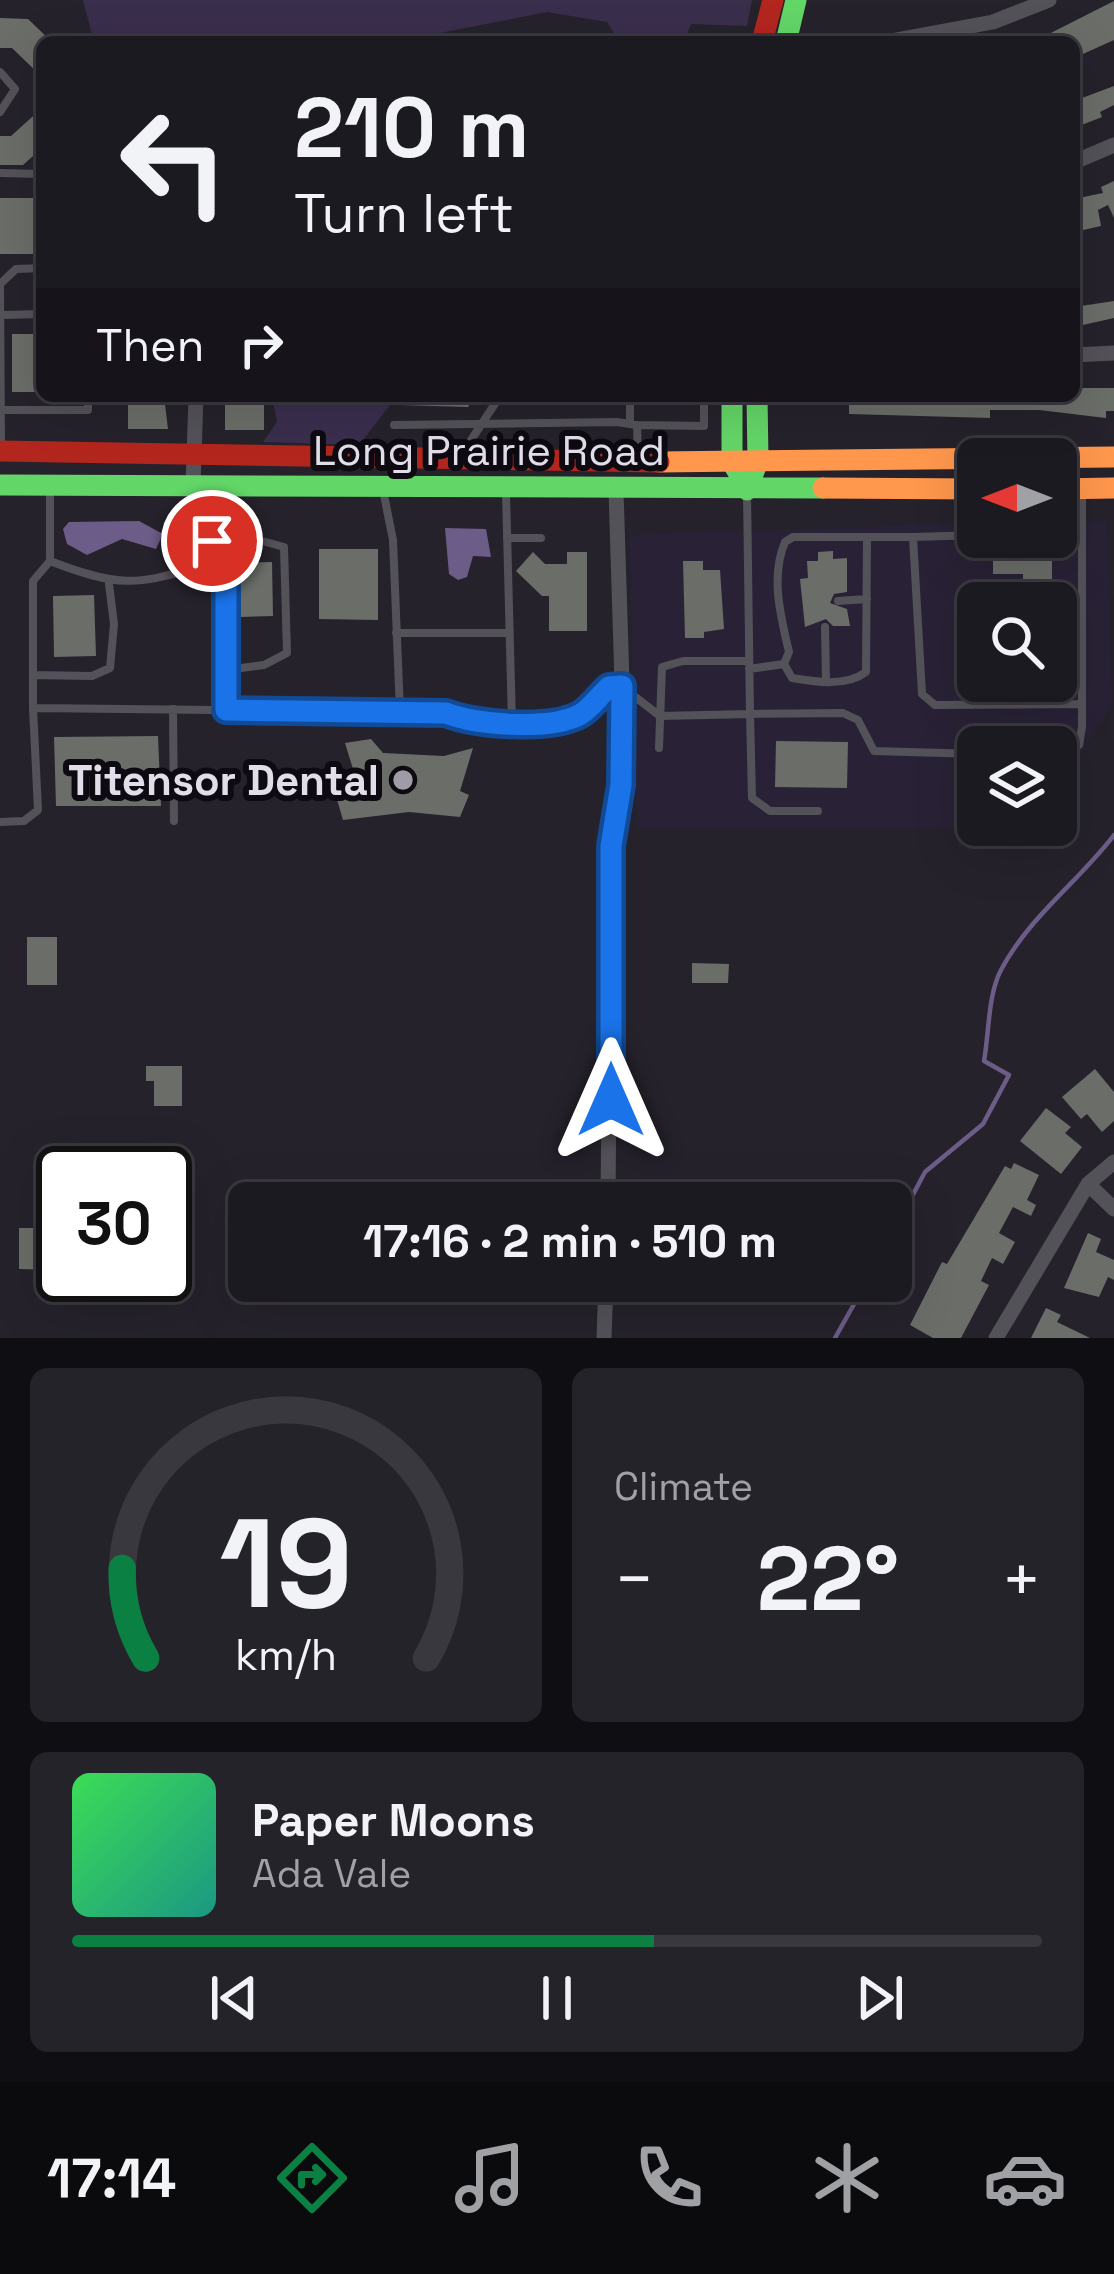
<!DOCTYPE html>
<meta charset="utf-8">
<style>
:root{--surface:#1c1a21;--page:#25232a;--text:#f1f3f6;--muted:#a0a1a5;--line:#3a383f;--accent:#0b8043}
body{margin:0;font-family:"Space Grotesk",sans-serif;background:var(--page);color:var(--text);height:100vh;display:flex;flex-direction:column;font-size:45px;white-space:nowrap}
*{box-sizing:border-box;margin:0}
p{font-size:39px;color:var(--muted)}
.icon{flex:none;width:66px;height:66px;fill:none;stroke:currentColor;stroke-width:2;stroke-linecap:round;stroke-linejoin:round}
.map{position:relative;height:1338px;overflow:hidden}
.sheet{display:flex;flex-direction:column;gap:30px;padding:30px;background:#0f0e12;flex:1}
.sheet>*{flex:none}
.top-card{position:absolute;left:36px;top:36px;width:1044px;height:366px;border-radius:18px;box-shadow:0 12px 48px #0002,0 0 0 3px var(--line);background:#1c1a21;color:var(--text);overflow:hidden}
.needle{width:78px;rotate:270deg}
.buttons{position:absolute;left:957px;top:438px;display:grid;gap:24px}
.buttons a{display:grid;place-items:center;width:120px;height:120px;border-radius:18px;background:var(--surface);box-shadow:0 12px 48px #0002,0 0 0 3px var(--line);font-size:60px}
.speed{position:absolute;left:36px;top:1146px;display:flex;gap:24px;font-size:60px;font-weight:700;text-align:center}
.speed>*{display:grid;place-content:center;width:156px;height:156px;border-radius:50%;background:var(--surface);box-shadow:0 12px 48px #0002,0 0 0 3px var(--line);line-height:1}
.speed .limit{border:6px solid #111;border-radius:18px;background:#fff;color:#111}
.pin{position:absolute;display:grid;place-items:center;width:102px;height:102px;color:#fff;margin:-51px;border:6px solid #fff;border-radius:50%;box-shadow:0 3px 12px #0007}
.me{position:absolute;width:132px;margin:-66px;rotate:0deg;stroke-linejoin:round;filter:drop-shadow(0 0 9px #0008)}
.turn{display:flex;align-items:center;gap:42px;height:252px;padding:0 60px;font-size:54px}
.turn .icon{width:156px;height:156px;stroke-width:2.5}
.turn b{display:block;font-size:84px;line-height:102px}
.then{display:flex;align-items:center;height:114px;padding:0 60px;background:#0003;gap:24px;font-size:45px}
.big{font-size:90px;font-weight:800;line-height:1.1}
.sheet .card{flex:1;display:flex;flex-direction:column;justify-content:center;gap:18px;min-width:0;padding:0 42px;border-radius:18px;background:var(--page)}
.sheet .dial{align-items:center;gap:0}
.dial svg{height:312px;overflow:visible;fill:none;stroke:var(--line);stroke-width:7;stroke-linecap:round;text-anchor:middle}
.dial text{fill:var(--text);stroke:none}
.song{display:flex;align-items:center;gap:36px}
.cover{width:144px;height:144px;border-radius:18px;background:linear-gradient(135deg,hsl(130 70% 55%),hsl(170 70% 35%))}
.played{height:12px;border-radius:6px;background:linear-gradient(90deg,var(--accent) 60%,var(--line) 60%)}
.keys{display:flex;justify-content:space-around;direction:ltr}
.heat{display:flex;justify-content:space-between;align-items:center;font-size:66px;direction:ltr}
.sheet .tiles{flex:1;display:grid;gap:30px;grid-template-columns:1fr 1fr}
.card:last-child{grid-column:span 2}
.trip{position:absolute;left:228px;top:1182px;width:684px;height:120px;border-radius:18px;background:var(--surface);box-shadow:0 12px 48px #0002,0 0 0 3px var(--line);font-weight:800;line-height:120px;text-align:center}
.tab-bar{display:flex;height:192px;justify-content:space-around;align-items:center;background:#0b0a0d;color:var(--muted)}
.tab-bar .icon{width:84px;height:84px}
.tab-bar .on{color:var(--accent)}
.tab-bar b{font-size:54px;color:var(--text)}
.map>svg:first-child{display:block}
.built{fill:#292236;fill-rule:evenodd}
.green{fill:#3a2e4d}
.water{fill:#6c5c88}
.lines{fill:none;stroke-linecap:round;stroke-linejoin:round}
.stream{stroke:#6c5c88;stroke-width:4.5}
.building{fill:#6a6d68}
.lane{stroke:#545259;stroke-width:8}
.street{stroke:#545259;stroke-width:15}
.fast{stroke:#63d668;stroke-width:21}
.slow{stroke:#ff974d;stroke-width:21}
.jam{stroke:#b3261e;stroke-width:21}
.route-casing{stroke:#114b97;stroke-width:30}
.route{stroke:#1a73e8;stroke-width:21}
.poi-dot{fill:#a09ca7;stroke:#0d0a11;stroke-width:4.5}
.labels{text-anchor:middle;dominant-baseline:central;stroke-width:12;stroke-linejoin:round;paint-order:stroke}
.street-label{font-size:42px;fill:#e2dee9;stroke:#0d0a11}
.poi-label{font-size:42px;font-weight:bold;fill:#e2dee9;stroke:#0d0a11;text-anchor:end}
</style>
<div class="map">
<svg width="1114" height="1338" viewBox="0 0 1114 1338">
<rect width="100%" height="100%" fill="#25222c"/>
<path class="built" d="M1107,521L1112,705L1076,762L1056,763V747H978V825L987,827L637,829L629,535L978,523V537H1056V522ZM978,603H1056V681H978Z"/>
<path class="green" d="M83,0H752L747,26L691,24L684,42H619L607,22L547,12L394,42H94Z
M272,396H397L359,445L263,442L277,422Z"/>
<path class="water" d="M139,521L163,534L156,549L122,539L87,555L67,544L63,529L69,522Z
M445,528L486,529L491,557L473,556L467,577L458,580L449,574Z"/>
<g class="lines">
<path class="stream" d="M891,1236L925,1172L983,1124L1009,1075L984,1061C989,1034 988,994 1001,970C1029,917 1078,882 1114,835
M835,1338L867,1281"/>
</g>
<path class="building" d="M1114,1V40L1074,58V42H1033Z
M0,18L28,19L52,42H42V77L12,48H0Z
M1114,86V105L1100,112L1102,117L1074,128V101Z
M42,108V148L23,165H0V136H11Z
M1114,181V218L1108,205L1098,210L1101,226L1074,232V199L1103,193L1101,187Z
M0,198H42V254H0Z
M1114,301V318L1074,327V307Z
M12,334H42V392H12Z
M1077,388H1114V411H1106V418L1039,410H990V418L849,414V396H1077Z
M128,396H164L168,429H128Z
M225,396H264V430H225Z
M400,396H475L468,407L400,405Z
M319,549H378V620L319,619Z
M1052,549V585L1023,586V574H993V550Z
M833,551V559L847,558V592L834,594L830,603L847,609L850,626H833L826,619L805,627L800,579L808,578L807,561H818V552Z
M533,552L545,564H567V552H587V631H549V596H542L516,571Z
M683,561H703V570H720L724,629L704,632V638H685Z
M272,562L273,616L241,617L239,563Z
M94,595L96,656L54,657L53,596Z
M158,736L161,806H56L54,737Z
M371,739L383,753L444,756L473,748L460,791L469,795L460,817L409,812L343,820L336,796L361,795L345,743Z
M776,741L848,742L847,788L775,787Z
M27,937H57V985H27Z
M692,963L729,964L728,983H692Z
M146,1066H182V1106H154V1081H146Z
M1095,1069L1114,1092V1121L1102,1132L1087,1114L1081,1119L1062,1097Z
M1046,1108L1071,1127L1065,1133L1082,1147L1061,1174L1020,1141Z
M1014,1163L1039,1175L1027,1200L1036,1205L1031,1216L1013,1207L999,1233L1015,1242L1003,1264L992,1258L981,1281L989,1285L961,1338H933L910,1325L942,1262L947,1264L1005,1166L1011,1169Z
M19,1228H49V1237H59V1270L19,1269Z
M165,1230H184L178,1291H158V1275H165Z
M1088,1233L1101,1239L1096,1252L1114,1260V1280L1108,1277L1099,1297L1064,1288Z
M1046,1308L1061,1315L1057,1322L1090,1338H1031Z"/>
<g class="lines">
<path class="lane" d="M0,72L15,89L0,112
M0,173L42,174
M0,284L16,269L42,268
M0,286L1,447
M2,315L42,314
M630,396V424
M1,410H88V396
M394,425L617,422L637,425L638,456
M637,425L704,426V396
M462,454L500,396
M383,490L393,540L400,712C439,713 473,724 512,723L506,493
M50,493V561L33,581V708L400,712
M196,493L226,580V710
M1056,533L1082,532
M978,535L913,537L922,694L935,705L1081,704
M507,538H541
M212,541H262L284,547L287,653L264,665L226,670
M50,561C130,592 140,582 220,562
M838,601L867,599
M825,627L826,681
M396,633H509
M784,664L792,678C816,682 846,687 866,672L867,537
M749,669L784,664L789,652C781,618 770,577 785,542L793,537H913
M33,675L92,676L110,668L114,624L109,584
M173,709L174,821
M512,723C571,719 564,724 609,687L621,686L660,716L750,714L747,492
M659,748L662,667L683,661H749
M1056,753L1079,745L1082,727V496
M818,811H770L752,798L750,714L843,713L858,720L874,751L978,754
M0,822L24,821L38,810L33,708"/>
<path class="street" d="M885,42L993,22L1049,0
M1074,162L1114,145
M1074,355L1114,353
M193,486L196,396
M1088,1184L1114,1209
M608,1203L611,846L623,714L616,490
M604,1338L606,1281
M996,1338L1088,1184L1114,1162"/>
<path class="fast" d="M786,42L796,0
M732,396V462L738,472
M0,485L823,488
M747,490L758,461L757,396"/>
<path class="slow" d="M659,462L1114,457
M823,488L978,489
M1056,489L1114,488"/>
<path class="jam" d="M762,42L773,0
M0,451L659,462"/>
</g>
<g class="lines">
<g class="route-casing">
<path id="route" d="M212,541L226,580V710L446,713C476,725 551,731 581,714C591,708 600,695 609,687L622,686L621,785L611,846V1100"/>
</g>
<use href="#route" class="route"/>
</g>
<circle class="poi-dot" cx="403" cy="780" r="12"/>
<g class="labels">
<g class="street-label">
<text x="489" y="450">Long Prairie Road</text>
</g>
<g class="poi-label">
<text x="379" y="780">Titensor Dental</text>
</g>
</g>
</svg>
<div class="buttons">
<a><svg class="needle" viewBox="-14 -14 28 28"><path d="M0-13l5 13h-10z" fill="#e53935"/><path d="M0 13l5-13h-10z" fill="#a0a1a5"/></svg></a>
<a><svg class="icon" aria-label="search" viewBox="0 0 24 24"><circle cx="10" cy="10" r="6"/><path d="M15 15l6 6"/></svg></a>
<a><svg class="icon" aria-label="layers" viewBox="0 0 24 24"><path d="M12 4l9 5-9 5-9-5zM3 14l9 5 9-5"/></svg></a>
</div>
<div class="speed"><div class="limit">30</div></div>
<div class="pin" style="left:212px;top:541px;background:#d93025"><svg class="icon" aria-label="arrive" viewBox="0 0 24 24"><path d="M6 21V4h12l-3 4 3 4H6"/></svg></div>
<svg class="me" style="left:611px;top:1100px" viewBox="-20 -20 40 40"><path d="M0-17L14 15 0 8-14 15z" fill="#1a73e8" stroke="#fff" stroke-width="4"/></svg>
<div class="trip">17:16 · 2 min · 510 m</div>
<div class="top-card">
<div class="turn"><svg class="icon" aria-label="left" viewBox="0 0 24 24"><path d="M17 20v-9H6M10 6l-5 5 5 5"/></svg><div><b>210 m</b>Turn left</div></div>
<div class="then">Then<svg class="icon" aria-label="right" viewBox="0 0 24 24"><path d="M7 20v-9h11M14 6l5 5-5 5"/></svg></div>
</div>
</div>
<section class="sheet">
<div class="tiles">
<div class="card dial"><svg viewBox="0 0 100 80">
<path d="M14 69A42 42 0 1 1 86 69"/>
<path d="M14 69A42 42 0 0 1 8 46" stroke="#0b8043"/>
<text x="50" y="56" font-size="32" font-weight="700">19</text>
<text x="50" y="72" font-size="11">km/h</text>
</svg></div>
<div class="card"><p>Climate</p>
<div class="heat"><a>−</a><b class="big">22°</b><a>+</a></div>
</div>
<div class="card">
<div class="song"><i class="cover"></i><div><b>Paper Moons</b><p>Ada Vale</p></div></div>
<div class="played"></div>
<div class="keys"><svg class="icon" aria-label="previous" viewBox="0 0 24 24"><path d="M18 5L8 12l10 7zM5 5v14"/></svg><svg class="icon" aria-label="pause" viewBox="0 0 24 24"><path d="M8 5v14M16 5v14"/></svg><svg class="icon" aria-label="next" viewBox="0 0 24 24"><path d="M6 5l10 7-10 7zM19 5v14"/></svg></div>
</div>
</div>
</section>
<nav class="tab-bar">
<b>17:14</b>
<svg class="icon on" aria-label="directions" viewBox="0 0 24 24"><path d="M12 3l9 9-9 9-9-9zM9 14v-3h6M13 9l2 2-2 2"/></svg>
<svg class="icon" aria-label="music" viewBox="0 0 24 24"><path d="M9 18V5l10-2v13"/><circle cx="6" cy="18" r="3"/><circle cx="16" cy="16" r="3"/></svg>
<svg class="icon" aria-label="phone" viewBox="0 0 24 24"><path d="M5 4h4l2 5-3 2q2 4 5 5l2-3 5 2v4C11 20 4 13 5 4z"/></svg>
<svg class="icon" aria-label="climate" viewBox="0 0 24 24"><path d="M12 3v18M4 7l16 10M4 17L20 7"/></svg>
<svg class="icon" aria-label="car" viewBox="0 0 24 24"><path d="M5 17H2v-5l4-1 3-4h7l3 4 3 1v5h-3M9 17h6M6 11h13"/><circle cx="7" cy="17" r="2"/><circle cx="17" cy="17" r="2"/></svg>
</nav>
